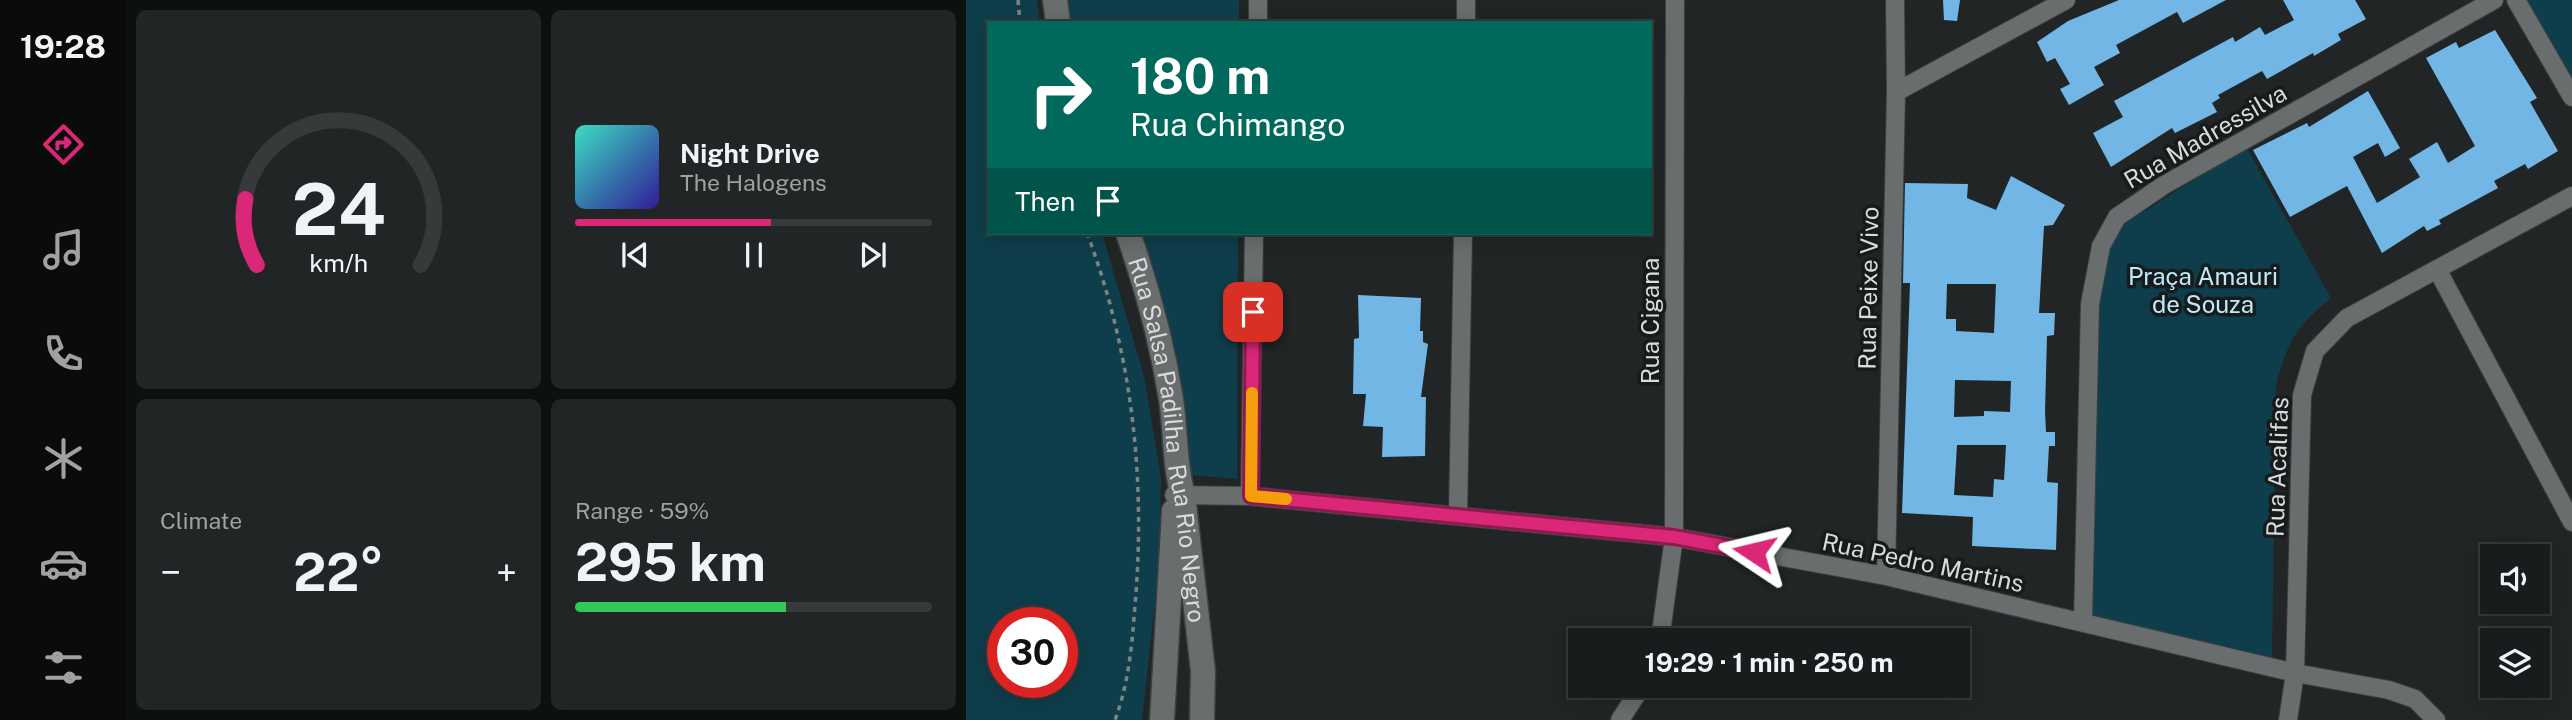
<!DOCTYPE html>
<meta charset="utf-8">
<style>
:root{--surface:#191c1c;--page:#222525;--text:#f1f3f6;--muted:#9fa1a3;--line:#373a3b;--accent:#db2777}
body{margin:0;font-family:"Public Sans",sans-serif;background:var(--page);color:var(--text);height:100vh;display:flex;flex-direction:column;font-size:26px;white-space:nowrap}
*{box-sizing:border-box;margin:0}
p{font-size:23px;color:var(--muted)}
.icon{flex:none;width:38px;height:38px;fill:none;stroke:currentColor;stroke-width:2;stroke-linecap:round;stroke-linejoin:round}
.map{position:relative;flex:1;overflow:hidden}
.sheet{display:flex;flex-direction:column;gap:10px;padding:10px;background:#0e0f0f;width:840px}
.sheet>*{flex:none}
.hud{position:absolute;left:21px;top:21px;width:665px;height:214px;border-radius:0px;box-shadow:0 4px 18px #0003,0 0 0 2px var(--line);background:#00695c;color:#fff;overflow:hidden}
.fabs{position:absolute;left:1514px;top:544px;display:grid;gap:14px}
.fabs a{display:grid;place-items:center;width:70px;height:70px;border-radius:0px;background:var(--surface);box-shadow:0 4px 18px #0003,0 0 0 2px var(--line);font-size:35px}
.speed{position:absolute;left:21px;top:607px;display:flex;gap:14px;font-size:35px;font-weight:700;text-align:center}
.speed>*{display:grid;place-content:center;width:91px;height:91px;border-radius:50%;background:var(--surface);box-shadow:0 4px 18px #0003,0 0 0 2px var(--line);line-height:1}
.speed .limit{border:10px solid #d22;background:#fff;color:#111}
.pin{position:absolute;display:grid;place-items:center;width:60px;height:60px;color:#fff;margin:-30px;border-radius:14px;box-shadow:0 4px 10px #0006}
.me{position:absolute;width:77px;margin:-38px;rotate:280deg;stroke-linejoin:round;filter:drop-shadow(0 0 5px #0008)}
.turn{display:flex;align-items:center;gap:24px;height:147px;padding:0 28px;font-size:32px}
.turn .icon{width:91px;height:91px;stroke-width:2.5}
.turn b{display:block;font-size:49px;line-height:60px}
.then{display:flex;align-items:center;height:66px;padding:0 28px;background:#0003;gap:14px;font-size:26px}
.big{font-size:52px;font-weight:700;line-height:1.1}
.sheet .tile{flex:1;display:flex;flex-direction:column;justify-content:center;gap:10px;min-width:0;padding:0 24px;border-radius:10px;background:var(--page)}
.sheet .dial{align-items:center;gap:0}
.dial svg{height:182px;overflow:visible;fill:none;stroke:var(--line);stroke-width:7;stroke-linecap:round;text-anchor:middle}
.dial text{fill:var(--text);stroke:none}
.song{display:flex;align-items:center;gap:21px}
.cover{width:84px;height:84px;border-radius:10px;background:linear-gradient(135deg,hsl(170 70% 55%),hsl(250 70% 35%))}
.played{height:7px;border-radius:4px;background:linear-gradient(90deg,var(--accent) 55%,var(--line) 55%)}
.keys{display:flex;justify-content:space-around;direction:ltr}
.heat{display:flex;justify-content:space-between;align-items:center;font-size:38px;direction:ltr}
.charge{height:10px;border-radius:5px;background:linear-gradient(90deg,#34c759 59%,var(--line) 0)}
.sheet .tiles{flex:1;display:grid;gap:10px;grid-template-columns:repeat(2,1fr)}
.trip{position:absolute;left:602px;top:628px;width:402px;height:70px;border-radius:0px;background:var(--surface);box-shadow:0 4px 18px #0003,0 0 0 2px var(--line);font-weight:700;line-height:70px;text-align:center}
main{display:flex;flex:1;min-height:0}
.menu{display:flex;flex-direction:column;width:126px;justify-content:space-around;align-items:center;background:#0a0b0b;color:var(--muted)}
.menu .icon{width:49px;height:49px}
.menu .selected{color:var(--accent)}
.menu b{font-size:32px;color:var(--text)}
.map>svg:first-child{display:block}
.green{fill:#0e3e4b;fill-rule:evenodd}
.building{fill:#72b6e5;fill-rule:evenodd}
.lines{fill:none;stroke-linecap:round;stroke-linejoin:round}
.minor-casing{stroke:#3c3f40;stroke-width:20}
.secondary-casing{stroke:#3c3f40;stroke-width:27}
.path{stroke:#808384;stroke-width:3.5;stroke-dasharray:5 5;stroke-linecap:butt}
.minor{stroke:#696d6e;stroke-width:18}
.secondary{stroke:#696d6e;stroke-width:24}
.route-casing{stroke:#8e194d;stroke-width:18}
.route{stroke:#db2777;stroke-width:12}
.slow{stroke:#f59e0b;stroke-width:12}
.labels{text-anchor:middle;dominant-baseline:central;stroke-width:7;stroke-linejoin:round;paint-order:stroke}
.street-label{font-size:24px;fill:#d9dcdc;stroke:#181b1c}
.park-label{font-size:24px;fill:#beebfa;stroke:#181b1c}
</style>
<main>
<nav class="menu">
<b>19:28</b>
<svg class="icon selected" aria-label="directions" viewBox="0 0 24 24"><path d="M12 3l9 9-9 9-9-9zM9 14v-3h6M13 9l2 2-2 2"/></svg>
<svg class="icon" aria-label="music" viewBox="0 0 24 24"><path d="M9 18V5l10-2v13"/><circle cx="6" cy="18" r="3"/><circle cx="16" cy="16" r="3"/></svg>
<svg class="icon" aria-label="phone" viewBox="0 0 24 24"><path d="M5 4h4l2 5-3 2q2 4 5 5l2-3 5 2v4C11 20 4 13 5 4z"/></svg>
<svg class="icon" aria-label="climate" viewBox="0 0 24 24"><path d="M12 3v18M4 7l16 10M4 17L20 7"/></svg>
<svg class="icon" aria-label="car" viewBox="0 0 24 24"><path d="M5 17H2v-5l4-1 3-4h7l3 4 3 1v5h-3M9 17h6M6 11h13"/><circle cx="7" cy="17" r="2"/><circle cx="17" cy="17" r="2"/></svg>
<svg class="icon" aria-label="filters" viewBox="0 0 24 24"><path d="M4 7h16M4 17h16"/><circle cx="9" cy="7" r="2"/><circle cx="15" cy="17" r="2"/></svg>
</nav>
<section class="sheet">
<div class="tiles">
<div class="tile dial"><svg viewBox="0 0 100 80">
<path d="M14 69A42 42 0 1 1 86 69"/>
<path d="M14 69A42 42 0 0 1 9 40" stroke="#db2777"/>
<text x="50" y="56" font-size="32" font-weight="700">24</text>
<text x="50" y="72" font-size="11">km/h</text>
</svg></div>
<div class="tile">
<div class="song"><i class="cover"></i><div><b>Night Drive</b><p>The Halogens</p></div></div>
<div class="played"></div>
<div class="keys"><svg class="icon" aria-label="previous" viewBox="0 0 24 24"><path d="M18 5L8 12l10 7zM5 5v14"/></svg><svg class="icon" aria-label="pause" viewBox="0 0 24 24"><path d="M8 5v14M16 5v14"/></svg><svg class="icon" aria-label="next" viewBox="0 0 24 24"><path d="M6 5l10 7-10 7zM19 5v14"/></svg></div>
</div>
<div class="tile"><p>Climate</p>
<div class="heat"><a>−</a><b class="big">22°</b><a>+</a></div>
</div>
<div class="tile"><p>Range · 59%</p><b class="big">295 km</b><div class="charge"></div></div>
</div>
</section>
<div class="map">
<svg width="1606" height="720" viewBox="0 0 1606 720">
<rect width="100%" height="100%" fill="#212526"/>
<path class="green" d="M0,0H71L74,23H23V233H136L178,376L195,478L193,566L176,720H0ZM37,623H96V682H37Z
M100,0H273V23H103Z
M1559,0H1606V80Z
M1280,147L1365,298C1329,328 1322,341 1310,385L1306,660L1123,614L1131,309L1142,250L1158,224Z
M171,233H272L271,479L224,475Z"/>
<path class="building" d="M977,0H994L991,21L978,20Z
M1153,0H1260L1217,23L1211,12L1150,45L1154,53L1128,67L1138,85L1103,105L1094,89L1104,84L1089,58L1081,62L1071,42L1102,21Z
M1317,0H1389L1400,19L1372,34L1375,40L1348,56L1347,53L1301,79L1296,71L1252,95L1254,98L1246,103L1251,112L1209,133L1206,128L1145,167L1127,133L1157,117L1148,101L1267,37L1269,42L1294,27L1299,35L1328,20Z
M1529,30L1571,98L1564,102L1592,151L1562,169L1559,164L1528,181L1532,188L1473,220L1475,224L1461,231L1458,226L1416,253L1381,186L1324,217L1287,150L1341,123L1343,127L1402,91L1434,148L1419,157L1412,143L1387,157L1411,203L1454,177L1443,159L1471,142L1482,163L1509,146L1460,58L1490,42L1493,48Z
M1045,176L1099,205L1087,225L1078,226L1073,313H1089L1088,335L1081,336L1079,412L1080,432H1089V446H1083L1081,482L1092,483L1090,550L1006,546L1007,517L936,513L944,283H937L939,183L1002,184L1001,198L1030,210ZM981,284H1030L1028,333L990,331V319H980ZM989,380L1045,381L1044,412L1018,411V416L988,417ZM991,445H1040L1038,480L1028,479L1027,497L988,495Z
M392,295L455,298L454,331H457V342L462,344L455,397H460L459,456L416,457L417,427L397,426L400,394H387L388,339L393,338Z"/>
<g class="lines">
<g class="minor-casing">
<path id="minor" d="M1550,0L1606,97
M292,23V0
M500,23V0
M930,92L1100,0
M1471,269L1606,522
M208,495L284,496L708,537L920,576L1329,673L1423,690L1449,699L1470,720
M284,496L288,233
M492,515L497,233
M920,576L930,92L929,0
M1117,622L1124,304L1135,246L1151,217L1198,185L1528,0
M694,640L708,537L709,0
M654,720L676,686
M1322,720L1329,673L1336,395L1349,351L1381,318L1606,196"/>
</g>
<g class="secondary-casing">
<g id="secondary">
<path d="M89,0L92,23"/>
<path id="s1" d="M162,233C181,287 196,343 205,399C210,430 208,465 217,495L237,671L236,720"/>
<path d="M196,720L208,511"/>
</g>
</g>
<path class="path" d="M52,0L54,23
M121,233C166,353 180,478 169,605C166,645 163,682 149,720"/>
<use href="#minor" class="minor"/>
<use href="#secondary" class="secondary"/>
</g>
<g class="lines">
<g class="route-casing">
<path id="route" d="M287,312L285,496L708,537L788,552"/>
</g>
<use href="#route" class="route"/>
<path class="slow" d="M286,393L285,496L320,499"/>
</g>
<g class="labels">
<g class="street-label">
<text transform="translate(1239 136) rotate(-30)">Rua Madressilva</text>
<text transform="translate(902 288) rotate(-89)">Rua Peixe Vivo</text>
<text transform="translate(684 321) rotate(-90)">Rua Cigana</text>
<text stroke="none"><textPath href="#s1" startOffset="126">Rua Salsa Padilha</textPath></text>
<text transform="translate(1311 467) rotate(-88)">Rua Acalifas</text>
<text transform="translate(957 562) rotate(12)">Rua Pedro Martins</text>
<text stroke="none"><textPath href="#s1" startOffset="317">Rua Rio Negro</textPath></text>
</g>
<g class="park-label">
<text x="1237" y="276">Praça Amauri<tspan x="1237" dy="28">de Souza</tspan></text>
</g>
</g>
</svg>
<div class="fabs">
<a><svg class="icon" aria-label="sound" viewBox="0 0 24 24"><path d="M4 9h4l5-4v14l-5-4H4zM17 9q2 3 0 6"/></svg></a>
<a><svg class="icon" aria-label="layers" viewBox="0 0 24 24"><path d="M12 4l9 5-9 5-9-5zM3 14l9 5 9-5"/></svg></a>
</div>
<div class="speed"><div class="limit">30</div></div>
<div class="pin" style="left:287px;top:312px;background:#d93025"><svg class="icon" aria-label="arrive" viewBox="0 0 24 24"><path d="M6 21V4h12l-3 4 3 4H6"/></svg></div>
<svg class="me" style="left:788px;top:552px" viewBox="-20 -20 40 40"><path d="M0-17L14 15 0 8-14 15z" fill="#db2777" stroke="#fff" stroke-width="4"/></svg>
<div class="trip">19:29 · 1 min · 250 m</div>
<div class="hud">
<div class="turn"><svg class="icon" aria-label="right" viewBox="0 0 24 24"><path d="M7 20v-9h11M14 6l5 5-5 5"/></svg><div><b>180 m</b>Rua Chimango</div></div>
<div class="then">Then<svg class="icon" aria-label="arrive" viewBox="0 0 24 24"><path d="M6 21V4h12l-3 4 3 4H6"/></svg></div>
</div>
</div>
</main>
